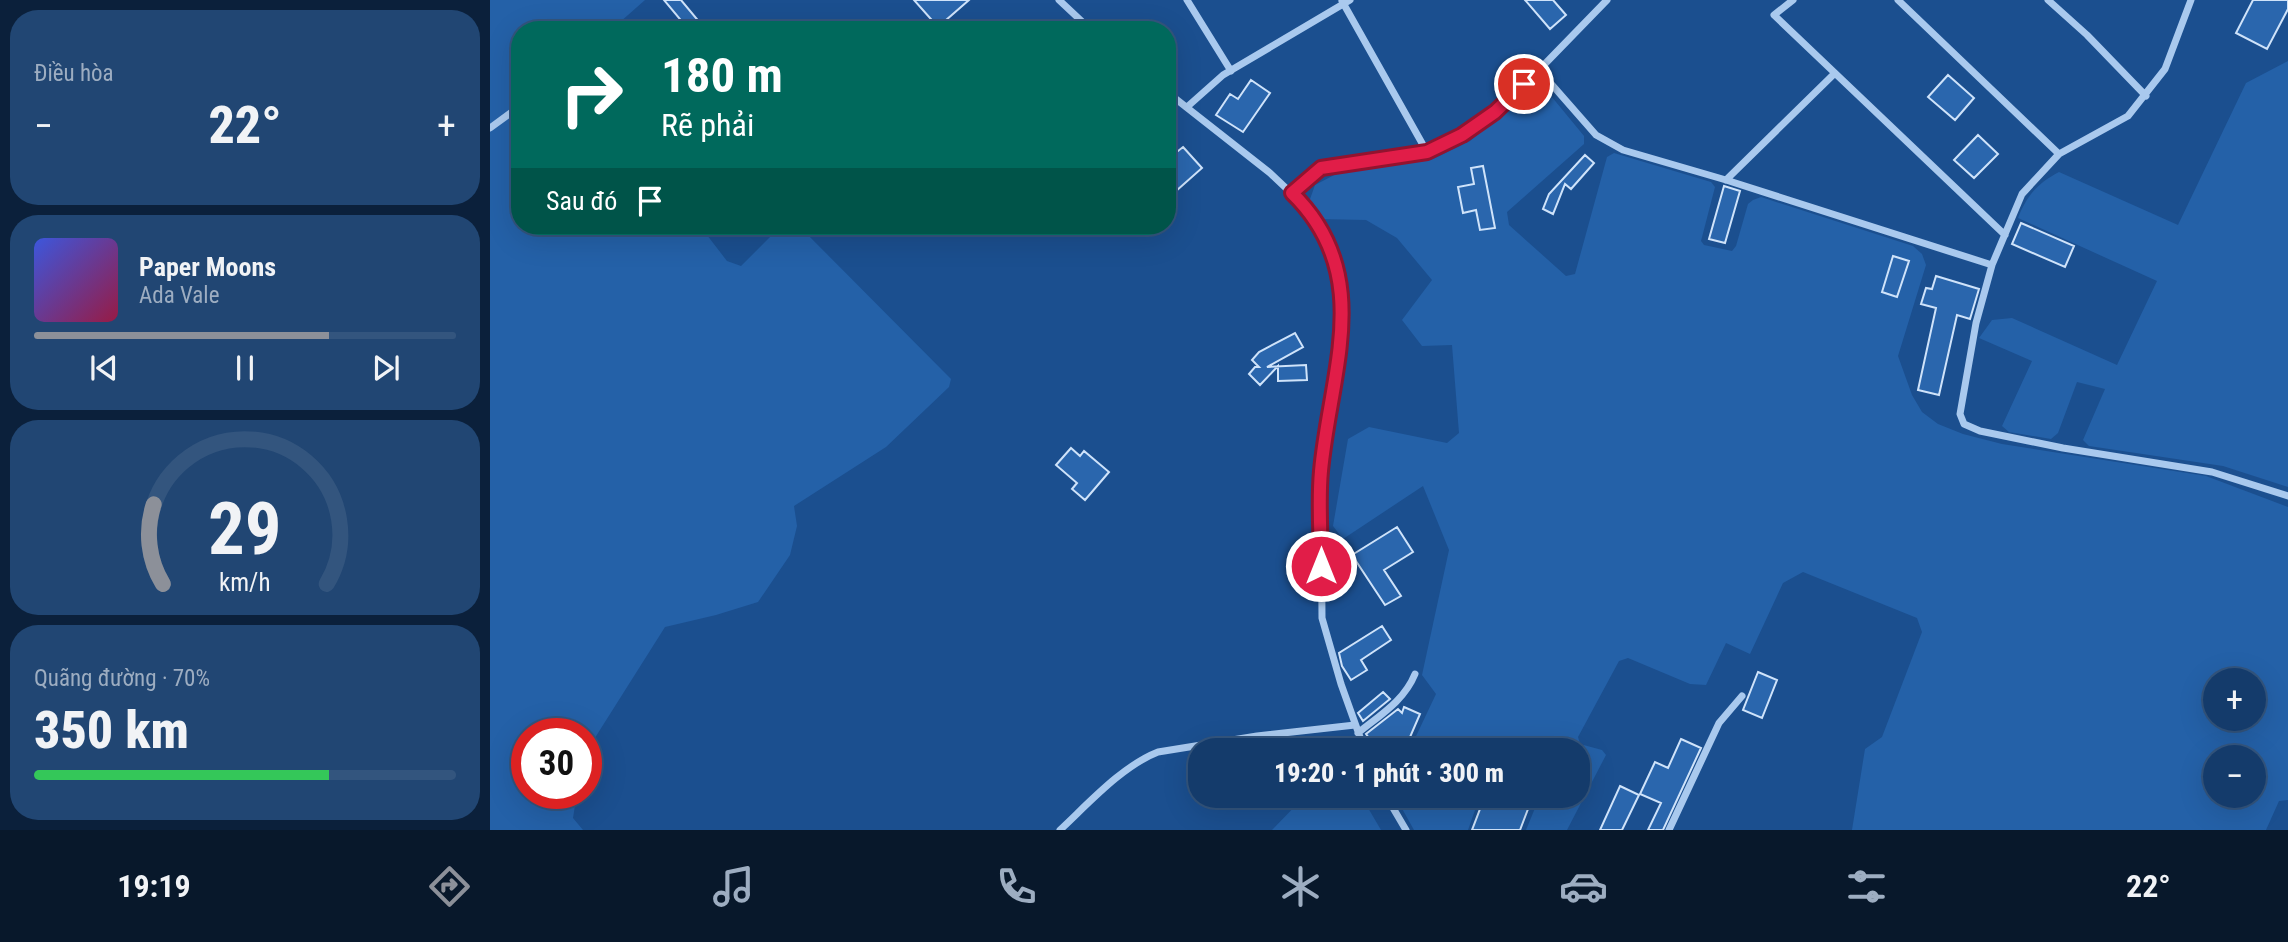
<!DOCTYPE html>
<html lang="vi">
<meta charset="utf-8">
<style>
:root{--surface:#143b6b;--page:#214673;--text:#f1f3f6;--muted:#9dadc1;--line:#33557e;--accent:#8c9099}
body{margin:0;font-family:"Roboto Condensed",sans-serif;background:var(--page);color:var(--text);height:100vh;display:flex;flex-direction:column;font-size:26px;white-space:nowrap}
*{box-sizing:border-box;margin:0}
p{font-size:23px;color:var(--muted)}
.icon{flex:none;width:38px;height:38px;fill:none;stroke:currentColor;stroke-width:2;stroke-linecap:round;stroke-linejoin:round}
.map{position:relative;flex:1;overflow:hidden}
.panel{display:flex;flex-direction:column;gap:10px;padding:10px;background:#0b203b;width:490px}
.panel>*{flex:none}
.guide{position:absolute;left:21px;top:21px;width:665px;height:214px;border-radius:28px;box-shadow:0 7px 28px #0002,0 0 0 2px var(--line);background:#00695c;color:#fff;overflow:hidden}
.buttons{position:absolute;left:1713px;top:668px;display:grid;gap:14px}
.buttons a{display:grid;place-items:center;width:63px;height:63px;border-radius:50%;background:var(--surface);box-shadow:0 7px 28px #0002,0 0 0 2px var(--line);font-size:35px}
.speed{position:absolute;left:21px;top:718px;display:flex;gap:14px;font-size:35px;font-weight:700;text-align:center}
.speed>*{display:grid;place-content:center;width:91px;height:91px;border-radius:50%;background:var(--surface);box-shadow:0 7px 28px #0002,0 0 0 2px var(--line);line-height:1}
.speed .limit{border:10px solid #d22;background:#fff;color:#111}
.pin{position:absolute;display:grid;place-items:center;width:60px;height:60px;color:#fff;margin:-30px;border:4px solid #fff;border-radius:50%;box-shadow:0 2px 7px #0007}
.me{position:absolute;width:77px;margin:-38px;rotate:0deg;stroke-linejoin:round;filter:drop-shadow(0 0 5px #0008)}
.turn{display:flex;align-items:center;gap:24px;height:147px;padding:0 35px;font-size:32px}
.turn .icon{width:91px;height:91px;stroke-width:2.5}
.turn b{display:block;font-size:49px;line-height:60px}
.then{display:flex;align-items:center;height:66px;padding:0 35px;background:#0003;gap:14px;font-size:26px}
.big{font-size:52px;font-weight:800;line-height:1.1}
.panel .tile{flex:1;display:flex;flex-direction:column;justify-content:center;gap:10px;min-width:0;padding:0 24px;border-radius:28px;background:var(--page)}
.panel .dial{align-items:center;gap:0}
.dial svg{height:182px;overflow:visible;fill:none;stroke:var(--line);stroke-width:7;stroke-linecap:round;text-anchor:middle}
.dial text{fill:var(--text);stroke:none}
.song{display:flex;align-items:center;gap:21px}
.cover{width:84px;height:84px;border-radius:10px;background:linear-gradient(135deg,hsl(230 70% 55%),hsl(340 70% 35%))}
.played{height:7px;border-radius:4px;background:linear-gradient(90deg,var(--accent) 70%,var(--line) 70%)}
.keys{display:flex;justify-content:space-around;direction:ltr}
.heat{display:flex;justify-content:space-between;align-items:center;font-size:38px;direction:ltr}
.charge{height:10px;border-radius:5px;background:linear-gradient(90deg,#34c759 70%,var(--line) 0)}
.trip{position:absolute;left:698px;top:738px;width:402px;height:70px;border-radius:28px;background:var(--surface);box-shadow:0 7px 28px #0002,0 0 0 2px var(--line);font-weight:800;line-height:70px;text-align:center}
.dock{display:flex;height:112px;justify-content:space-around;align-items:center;background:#08182b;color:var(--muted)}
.dock .icon{width:49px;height:49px}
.dock .on{color:var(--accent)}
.dock b{font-size:32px;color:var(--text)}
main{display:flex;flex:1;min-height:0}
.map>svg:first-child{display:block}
.green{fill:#2461a8;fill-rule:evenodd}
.building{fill:#2a66ad;stroke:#cfe3fa;stroke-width:2}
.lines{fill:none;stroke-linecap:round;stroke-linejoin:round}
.street{stroke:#a9c9ee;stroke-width:7}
.route-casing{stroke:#92132f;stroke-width:18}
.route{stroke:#e11d48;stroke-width:12}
</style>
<main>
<section class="panel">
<div class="tile"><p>Điều hòa</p>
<div class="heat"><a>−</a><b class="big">22°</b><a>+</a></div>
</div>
<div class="tile">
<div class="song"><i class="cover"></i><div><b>Paper Moons</b><p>Ada Vale</p></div></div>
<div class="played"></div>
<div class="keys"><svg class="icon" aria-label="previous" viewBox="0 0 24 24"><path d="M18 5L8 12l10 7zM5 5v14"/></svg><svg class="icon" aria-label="pause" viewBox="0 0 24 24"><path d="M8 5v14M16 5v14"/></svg><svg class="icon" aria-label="next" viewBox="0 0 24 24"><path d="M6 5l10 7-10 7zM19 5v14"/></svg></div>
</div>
<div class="tile dial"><svg viewBox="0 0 100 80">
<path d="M14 69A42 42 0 1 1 86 69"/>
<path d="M14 69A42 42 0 0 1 10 34" stroke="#8c9099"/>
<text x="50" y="56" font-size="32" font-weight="700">29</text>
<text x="50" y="72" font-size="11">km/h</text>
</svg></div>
<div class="tile"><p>Quãng đường · 70%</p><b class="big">350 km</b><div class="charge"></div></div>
</section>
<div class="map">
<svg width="1798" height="830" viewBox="0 0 1798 830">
<rect width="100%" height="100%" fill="#1b4f8f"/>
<path class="green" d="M0,0H155L121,30H30V226H210L237,261L251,266L291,226L311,228L461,379L459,387L396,447L304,506L307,526L300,555L268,602L226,615L175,627L96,752V733H37V793H87L83,818L93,830H0Z
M1798,61V487L1733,466L1599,446L1593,440L1615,389L1587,382L1568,433L1561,439L1519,432L1512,426L1542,361L1489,338L1502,320L1522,318L1627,365L1667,281L1528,218C1537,195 1548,183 1569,172L1688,225L1756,83Z
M1052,85L1094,136V144L1017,212L1019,225L1076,276L1085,274L1117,157L1124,153L1221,182L1225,187L1211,241L1214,245L1242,251L1246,246L1258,204L1263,200L1271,197L1423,246L1432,254L1436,265L1408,356L1422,395L1432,412L1448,424L1473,434L1512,444L1716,476L1798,507V800L1789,801L1776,830H1362L1375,749L1392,737L1432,632L1427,618L1313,572L1293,583L1260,654L1236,643L1216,685L1200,684L1138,658L1129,661L1088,737L1090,744L1112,750L1116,755L1077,830H1036L1050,796H1088V751H919L946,694L932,675L959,550L933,486L853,539L843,526L858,439L879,427L957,443L969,433L962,345L932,346L912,320L942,280L907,238L876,220L829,219L819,202L825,185L850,172L941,160L980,141L1041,89ZM1726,681H1764V719H1726ZM1726,758H1764V796H1726Z
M815,796H871L891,830H782Z
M905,796H990L978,830H924Z"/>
<path class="building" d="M174,0H191L216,30H199Z
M424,0H479L448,27Z
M1035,0H1063L1076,15L1060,29Z
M1763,0H1798V9L1777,49L1746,33Z
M1458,75L1484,98L1465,120L1438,97Z
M761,80L780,93L753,132L726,115L740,94L748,99Z
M1488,135L1508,154L1484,178L1464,160Z
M693,147L712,168L677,199V166L686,158L683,155Z
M1095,155L1104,163L1081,189L1075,184L1063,214L1053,209L1059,194Z
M993,166L1005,228L990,230L986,210L973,213L968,187L984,184L981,168Z
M1234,186L1250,191L1235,243L1219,239Z
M1531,223L1584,246L1575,267L1522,244Z
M1403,256L1419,261L1407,297L1392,292Z
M1446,276L1489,289L1480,319L1467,315L1449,395L1428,390L1446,308L1431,304L1436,288L1442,289Z
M805,333L813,347L777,367L816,365L817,380L788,381V366L770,385L759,374L765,367H769L762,360L769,352Z
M581,448L590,456L594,451L619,472L595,500L582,489L587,483L566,465Z
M907,527L923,552L894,570L911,596L895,605L862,555Z
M892,626L901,640L871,660L877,670L861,680L852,666L849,653Z
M1268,672L1287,680L1272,718L1253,710Z
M893,692L900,699L873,721L868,713Z
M914,707L930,714L914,751H889L876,734L908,709L912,713Z
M1191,739L1211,748L1173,830H1158L1171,803L1150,794L1165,762L1178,768Z
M1130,786L1149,795L1132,830H1110Z
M995,796H1043L1030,830H982Z"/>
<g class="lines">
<path class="street" d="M569,0L601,30
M697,0L741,71
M1303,0L1284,15L1515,235
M1408,0L1569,154
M1558,0L1597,35L1656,96
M1701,0L1675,69L1638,116L1569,154L1532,194L1502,265L1486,323L1470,414L1474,424L1490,431L1573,448L1722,472L1798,496
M852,1L937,152
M1049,70L1106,135L1133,150L1236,180L1502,265
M677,92L780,173L817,208L842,253L852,290L851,326L847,379L831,472L832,618L851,684L875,751
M697,107L733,75L860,0
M0,128L30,106
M1236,180L1344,74
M802,193L831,168L937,152L972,135L1005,112L1049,70L1117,0
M868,733C890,715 914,701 925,674
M896,796L916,830
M570,830C598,804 632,766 668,752L767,736L865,725
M1179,830L1229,723L1252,696"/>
</g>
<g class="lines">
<g class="route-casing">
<path id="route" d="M831,566C831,535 828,502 831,471C840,372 886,275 802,193L831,168L937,152L972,135L1005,112L1034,84"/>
</g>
<use href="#route" class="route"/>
</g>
</svg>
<div class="buttons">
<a>+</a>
<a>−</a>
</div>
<div class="speed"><div class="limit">30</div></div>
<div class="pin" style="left:1034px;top:84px;background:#d93025"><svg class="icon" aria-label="arrive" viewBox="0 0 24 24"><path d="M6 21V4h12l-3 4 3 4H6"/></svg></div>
<svg class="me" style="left:831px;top:566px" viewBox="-20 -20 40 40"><circle r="17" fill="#e11d48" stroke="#fff" stroke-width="3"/><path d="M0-11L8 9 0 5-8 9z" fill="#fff"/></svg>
<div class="trip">19:20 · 1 phút · 300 m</div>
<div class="guide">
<div class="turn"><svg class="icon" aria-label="right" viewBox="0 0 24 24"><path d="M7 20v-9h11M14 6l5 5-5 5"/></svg><div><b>180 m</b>Rẽ phải</div></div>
<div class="then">Sau đó<svg class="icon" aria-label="arrive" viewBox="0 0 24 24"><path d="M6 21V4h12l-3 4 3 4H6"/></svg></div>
</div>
</div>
</main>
<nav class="dock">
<b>19:19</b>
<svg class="icon on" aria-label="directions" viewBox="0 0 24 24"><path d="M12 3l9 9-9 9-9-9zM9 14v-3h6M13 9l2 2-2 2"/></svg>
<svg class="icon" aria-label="music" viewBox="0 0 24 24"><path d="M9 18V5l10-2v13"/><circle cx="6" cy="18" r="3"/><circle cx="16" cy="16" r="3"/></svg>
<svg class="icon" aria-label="phone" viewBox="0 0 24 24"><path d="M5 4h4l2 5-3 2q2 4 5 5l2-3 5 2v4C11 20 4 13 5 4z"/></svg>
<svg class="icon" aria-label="climate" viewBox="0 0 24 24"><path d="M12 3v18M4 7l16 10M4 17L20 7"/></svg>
<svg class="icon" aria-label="car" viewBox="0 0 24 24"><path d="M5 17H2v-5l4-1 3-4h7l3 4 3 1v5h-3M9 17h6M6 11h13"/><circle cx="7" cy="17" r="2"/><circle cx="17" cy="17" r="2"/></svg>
<svg class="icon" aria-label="filters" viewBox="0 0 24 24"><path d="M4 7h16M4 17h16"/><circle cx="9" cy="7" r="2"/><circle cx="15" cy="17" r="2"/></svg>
<b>22°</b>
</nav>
